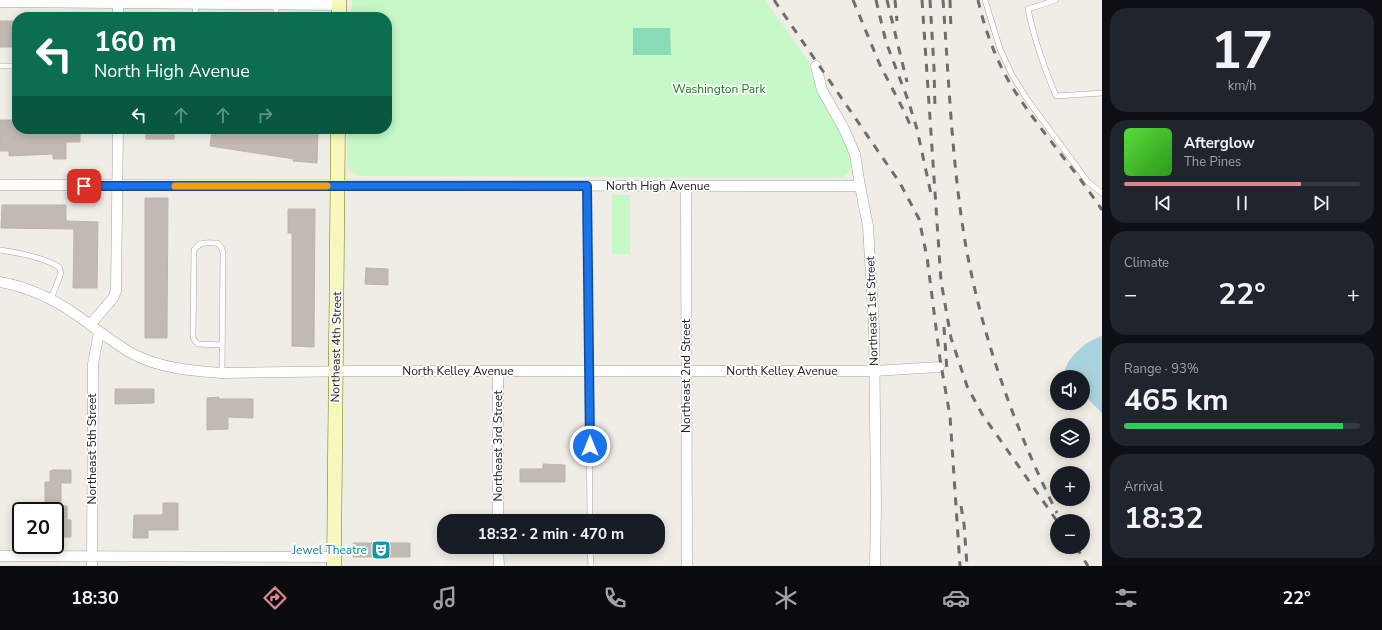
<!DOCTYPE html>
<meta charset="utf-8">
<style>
:root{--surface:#171b24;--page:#20242c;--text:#f1f3f6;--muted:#9ea1a6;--line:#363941;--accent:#e0888e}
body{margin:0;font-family:"Nunito Sans",sans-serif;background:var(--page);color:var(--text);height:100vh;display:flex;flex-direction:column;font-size:15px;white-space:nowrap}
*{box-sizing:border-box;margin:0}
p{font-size:13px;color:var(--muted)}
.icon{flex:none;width:22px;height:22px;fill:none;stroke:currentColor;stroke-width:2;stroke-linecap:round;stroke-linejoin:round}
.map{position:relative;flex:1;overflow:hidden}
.details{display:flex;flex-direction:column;gap:8px;padding:8px;background:#0d0f14;width:280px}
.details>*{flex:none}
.hud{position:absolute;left:12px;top:12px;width:380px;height:122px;border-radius:16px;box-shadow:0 2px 10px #0003;background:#0b6e4f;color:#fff;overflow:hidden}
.controls{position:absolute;left:1050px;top:370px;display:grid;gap:8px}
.controls a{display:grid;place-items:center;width:40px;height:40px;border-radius:50%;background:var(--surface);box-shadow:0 2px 10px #0003;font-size:20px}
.speed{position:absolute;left:12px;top:502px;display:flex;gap:8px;font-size:20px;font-weight:700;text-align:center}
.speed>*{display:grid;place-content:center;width:52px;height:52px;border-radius:50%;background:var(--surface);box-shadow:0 2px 10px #0003;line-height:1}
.speed .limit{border:2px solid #111;border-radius:6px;background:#fff;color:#111}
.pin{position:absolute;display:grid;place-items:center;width:34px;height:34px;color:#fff;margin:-17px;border-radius:8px;box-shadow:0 2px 6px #0006}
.me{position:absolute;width:44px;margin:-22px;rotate:0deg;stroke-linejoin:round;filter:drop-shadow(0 0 3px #0008)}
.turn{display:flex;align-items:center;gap:14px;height:84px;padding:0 16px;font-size:18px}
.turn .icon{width:52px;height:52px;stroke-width:2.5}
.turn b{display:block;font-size:28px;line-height:34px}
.lanes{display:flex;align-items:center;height:38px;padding:0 16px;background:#0003;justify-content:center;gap:20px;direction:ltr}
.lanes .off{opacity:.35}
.big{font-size:30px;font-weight:700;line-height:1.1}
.details .card{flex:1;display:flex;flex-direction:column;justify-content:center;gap:6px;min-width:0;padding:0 14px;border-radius:16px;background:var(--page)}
.details .dial{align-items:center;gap:0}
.dial b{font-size:52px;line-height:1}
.song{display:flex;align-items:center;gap:12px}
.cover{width:48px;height:48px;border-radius:6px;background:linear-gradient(135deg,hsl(110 70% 55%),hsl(110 70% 35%))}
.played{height:4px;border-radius:2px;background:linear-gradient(90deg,var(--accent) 75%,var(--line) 75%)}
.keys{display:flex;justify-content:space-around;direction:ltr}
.heat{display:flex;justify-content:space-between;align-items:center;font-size:22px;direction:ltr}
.charge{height:6px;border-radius:3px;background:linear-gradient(90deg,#34c759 93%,var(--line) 0)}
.trip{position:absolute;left:437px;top:514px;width:228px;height:40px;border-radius:16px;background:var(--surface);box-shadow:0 2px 10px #0003;font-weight:700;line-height:40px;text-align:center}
.tabs{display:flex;height:64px;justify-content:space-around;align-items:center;background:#090b0e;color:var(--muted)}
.tabs .icon{width:28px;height:28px}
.tabs .on{color:var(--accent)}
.tabs b{font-size:18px;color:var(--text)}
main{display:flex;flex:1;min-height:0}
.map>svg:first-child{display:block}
.park{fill:#c6f8c8}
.pitch{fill:#88ddb8}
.water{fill:#a9d3dc}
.building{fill:#c1b9b3;stroke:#c2b3aa}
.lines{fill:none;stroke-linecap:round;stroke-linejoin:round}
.lane-casing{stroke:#a4a4a4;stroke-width:6}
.street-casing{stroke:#a4a4a4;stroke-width:11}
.secondary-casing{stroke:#6f7608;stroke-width:15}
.lane{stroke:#fff;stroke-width:5}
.street{stroke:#fff;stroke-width:10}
.secondary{stroke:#f8f8be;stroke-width:14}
.rail{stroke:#6e6e6e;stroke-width:3;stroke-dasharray:8 8;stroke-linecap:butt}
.route-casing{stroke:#114b97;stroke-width:10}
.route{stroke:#1a73e8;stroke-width:7}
.slow{stroke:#f59e0b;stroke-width:7}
.labels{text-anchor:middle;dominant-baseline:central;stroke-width:3.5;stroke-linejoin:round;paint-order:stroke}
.park-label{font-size:12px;fill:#0f7d13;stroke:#fff}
.street-label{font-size:12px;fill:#202020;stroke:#fff}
.culture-label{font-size:12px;fill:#0d838f;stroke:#fff;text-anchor:end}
</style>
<main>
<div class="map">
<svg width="1102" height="566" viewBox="0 0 1102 566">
<rect width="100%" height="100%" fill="#f0ede7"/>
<path class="park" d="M352,0H765L809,62C812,87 827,109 839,130C844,139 851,151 852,162C852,169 847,174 842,177H747L727,178L721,177H690L360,176C353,174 350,172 347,166L348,129H387V17H351Z
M612,195H630V254H612Z"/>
<path class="pitch" d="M633,28H670L671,55H633Z"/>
<path class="water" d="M1102,336V413L1083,394V377H1069L1065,370C1069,355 1088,340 1102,336Z"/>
<path class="building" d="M0,21H17V47H0Z
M0,120H17V129H68V131H80V142H66V159H53V154L9,156V151H0Z
M146,129H174V139H146Z
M212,129H318L317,163L293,161L294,159L210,146Z
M145,198H168L167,338H145Z
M2,205H66V221L98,222L97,288H73L74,229L1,228Z
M288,209H315L314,347L292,346V233H288Z
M366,268L388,269V285L365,284Z
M115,389H154V403L115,404Z
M219,397V399H253V418L228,417V429L207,430V398Z
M543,464L565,465V482H520V469H543Z
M52,470H71V483H61V506H67V520H71V537H55V511H45V482H50V471H52Z
M163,503H178V530H148V538H133L134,515H161L163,514Z
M353,543H410V557H353Z"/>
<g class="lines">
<g class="lane-casing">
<path id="lane" d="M985,0L1000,49L1012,75L1027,99L1088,182L1102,193
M1056,0L1028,9C1034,39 1044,67 1056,96L1102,93
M195,17L196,4
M276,17V4
M0,66H17
M587,186L590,521
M0,250C19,253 42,257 59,267L61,273L51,299
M222,373L223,252L221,247L217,243C207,243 200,241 194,250L193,337L195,341L198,344L222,345
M590,547L591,566"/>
</g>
<g class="street-casing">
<path id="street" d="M0,2L339,5
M118,17V0
M816,66L822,90L844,129L855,154L860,186L868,226L874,328L876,506L875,566
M0,185L860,186
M686,186L687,566
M0,282C27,287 52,298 75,314C94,327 112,342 133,354C160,368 191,371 222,373L356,371H874L939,367
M90,325L113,298L116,291L118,129
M498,372V521
M498,547L499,566
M0,556L334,557
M92,566L93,364L99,332"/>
</g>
<g class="secondary-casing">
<path id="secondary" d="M339,17V0
M334,566L338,129"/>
</g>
<use href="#lane" class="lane"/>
<use href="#street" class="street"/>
<use href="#secondary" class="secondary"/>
<path class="rail" d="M774,0L900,183L919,219L927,257L940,359L950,416L960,566
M853,0L880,65L904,111L912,129
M876,0L886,42L908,100L917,129L931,194
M887,0L907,82
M895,0L897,21
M922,0L941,281L951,338L967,386L982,414L1057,521
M930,0L934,68L935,110
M943,0C949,82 952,166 966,247C983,340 1015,429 1057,513
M950,0L951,30
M978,0C985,31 997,63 1014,90C1041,132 1075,169 1102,210
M944,327L947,371
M961,506L964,524L967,566
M1076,547L1088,566"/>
</g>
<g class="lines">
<g class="route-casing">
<path id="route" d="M84,186H587L590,446"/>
</g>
<use href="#route" class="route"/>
<path class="slow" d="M175,186H327"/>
</g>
<defs>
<g id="theatre-square" transform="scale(1)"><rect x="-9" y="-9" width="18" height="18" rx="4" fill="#0f9aa8" stroke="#fff"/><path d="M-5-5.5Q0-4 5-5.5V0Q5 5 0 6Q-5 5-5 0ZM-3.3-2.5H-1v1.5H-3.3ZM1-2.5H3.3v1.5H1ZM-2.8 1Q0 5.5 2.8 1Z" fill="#fff"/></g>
</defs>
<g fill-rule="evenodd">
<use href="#theatre-square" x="381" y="550"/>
</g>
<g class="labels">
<g class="park-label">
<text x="719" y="89">Washington Park</text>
</g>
<g class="street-label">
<text x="658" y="186">North High Avenue</text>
<text transform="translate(872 311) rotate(-92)">Northeast 1st Street</text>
<text transform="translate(336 347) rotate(-89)">Northeast 4th Street</text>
<text x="458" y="371">North Kelley Avenue</text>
<text x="782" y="371">North Kelley Avenue</text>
<text transform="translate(686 376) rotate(-90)">Northeast 2nd Street</text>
<text transform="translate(498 446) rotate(-90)">Northeast 3rd Street</text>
<text transform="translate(92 449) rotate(-90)">Northeast 5th Street</text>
</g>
<g class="culture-label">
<text x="367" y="550">Jewel Theatre</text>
</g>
</g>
</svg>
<div class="controls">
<a><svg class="icon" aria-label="sound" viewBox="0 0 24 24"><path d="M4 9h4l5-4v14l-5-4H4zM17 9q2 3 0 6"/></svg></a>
<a><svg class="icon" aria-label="layers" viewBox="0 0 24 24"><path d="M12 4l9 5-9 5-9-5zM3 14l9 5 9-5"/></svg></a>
<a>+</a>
<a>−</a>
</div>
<div class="speed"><div class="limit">20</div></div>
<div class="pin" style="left:84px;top:186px;background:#d93025"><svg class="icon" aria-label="arrive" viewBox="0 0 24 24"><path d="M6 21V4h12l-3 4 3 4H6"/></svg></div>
<svg class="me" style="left:590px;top:446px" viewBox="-20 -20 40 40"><circle r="17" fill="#1a73e8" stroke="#fff" stroke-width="3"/><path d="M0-11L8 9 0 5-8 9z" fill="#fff"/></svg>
<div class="trip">18:32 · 2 min · 470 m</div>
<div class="hud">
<div class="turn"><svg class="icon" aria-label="left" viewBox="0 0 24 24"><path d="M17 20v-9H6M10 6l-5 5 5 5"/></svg><div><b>160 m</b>North High Avenue</div></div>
<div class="lanes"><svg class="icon" aria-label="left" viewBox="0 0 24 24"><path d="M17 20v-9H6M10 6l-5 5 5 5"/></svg><svg class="icon off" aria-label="ahead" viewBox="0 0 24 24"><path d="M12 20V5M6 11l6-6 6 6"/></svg><svg class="icon off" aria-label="ahead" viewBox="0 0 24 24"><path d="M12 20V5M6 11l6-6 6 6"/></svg><svg class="icon off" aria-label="right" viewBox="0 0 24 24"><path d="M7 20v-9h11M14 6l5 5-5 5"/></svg></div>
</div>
</div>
<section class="details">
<div class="card dial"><b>17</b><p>km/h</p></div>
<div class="card">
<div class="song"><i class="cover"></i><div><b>Afterglow</b><p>The Pines</p></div></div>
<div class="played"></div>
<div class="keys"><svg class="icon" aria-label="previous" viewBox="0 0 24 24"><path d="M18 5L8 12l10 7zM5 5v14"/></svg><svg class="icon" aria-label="pause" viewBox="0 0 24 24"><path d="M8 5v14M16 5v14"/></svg><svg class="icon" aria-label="next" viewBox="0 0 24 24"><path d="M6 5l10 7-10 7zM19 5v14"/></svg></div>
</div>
<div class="card"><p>Climate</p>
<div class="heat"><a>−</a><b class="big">22°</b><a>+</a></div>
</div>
<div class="card"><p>Range · 93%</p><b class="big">465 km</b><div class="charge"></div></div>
<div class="card"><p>Arrival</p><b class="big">18:32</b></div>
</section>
</main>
<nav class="tabs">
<b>18:30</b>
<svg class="icon on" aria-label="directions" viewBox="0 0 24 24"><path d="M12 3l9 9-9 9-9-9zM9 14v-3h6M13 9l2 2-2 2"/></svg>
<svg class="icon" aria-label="music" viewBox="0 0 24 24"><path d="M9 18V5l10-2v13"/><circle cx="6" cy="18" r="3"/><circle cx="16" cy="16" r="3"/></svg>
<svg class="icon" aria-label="phone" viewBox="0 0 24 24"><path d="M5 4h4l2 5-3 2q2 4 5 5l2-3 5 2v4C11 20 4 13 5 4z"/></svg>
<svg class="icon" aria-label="climate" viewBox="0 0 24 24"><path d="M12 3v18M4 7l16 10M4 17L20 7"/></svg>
<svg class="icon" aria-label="car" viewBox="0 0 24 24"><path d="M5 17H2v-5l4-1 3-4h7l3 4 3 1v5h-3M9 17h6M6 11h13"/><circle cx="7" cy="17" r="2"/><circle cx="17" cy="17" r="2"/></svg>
<svg class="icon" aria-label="filters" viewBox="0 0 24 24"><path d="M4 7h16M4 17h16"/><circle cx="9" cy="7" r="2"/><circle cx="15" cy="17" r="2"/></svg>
<b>22°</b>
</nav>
